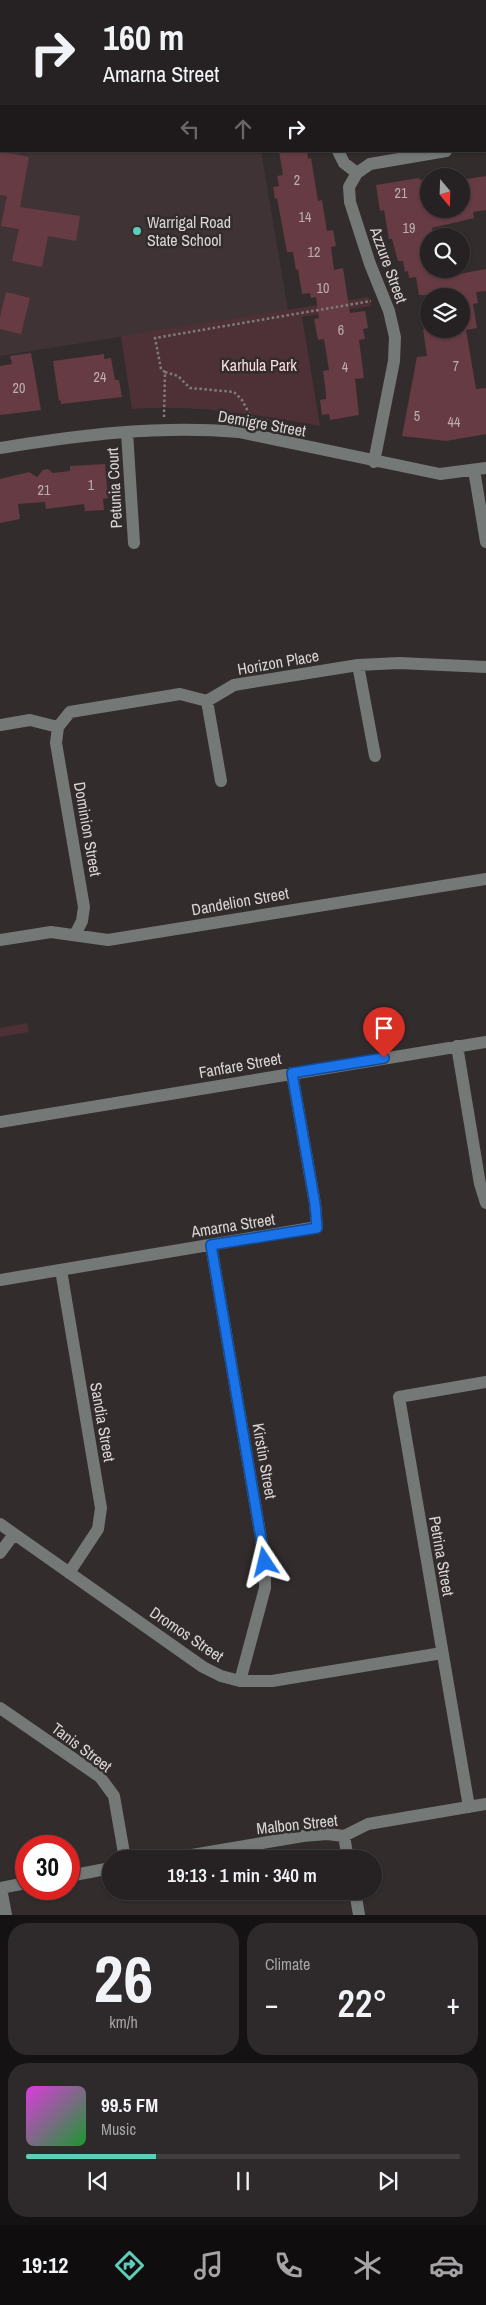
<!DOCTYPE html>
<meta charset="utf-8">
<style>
:root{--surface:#262122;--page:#2e292a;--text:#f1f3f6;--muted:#a4a3a5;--line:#423e40;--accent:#5cceba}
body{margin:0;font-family:"Archivo Narrow",sans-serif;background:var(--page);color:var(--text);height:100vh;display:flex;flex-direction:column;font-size:19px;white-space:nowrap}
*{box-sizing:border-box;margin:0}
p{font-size:16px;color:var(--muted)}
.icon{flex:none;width:28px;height:28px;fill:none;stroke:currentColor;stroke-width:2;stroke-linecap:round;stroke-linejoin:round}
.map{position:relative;height:1915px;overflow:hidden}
.drawer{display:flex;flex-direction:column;gap:8px;padding:8px;background:#151213;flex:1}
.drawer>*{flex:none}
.guide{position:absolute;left:0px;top:0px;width:486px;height:152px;box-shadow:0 1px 4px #0004,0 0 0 1px var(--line);background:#262122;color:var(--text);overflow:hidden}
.needle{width:32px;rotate:161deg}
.buttons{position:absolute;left:420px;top:168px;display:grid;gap:10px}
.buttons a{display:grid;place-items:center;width:50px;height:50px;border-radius:50%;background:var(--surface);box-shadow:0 1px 4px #0004,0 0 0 1px var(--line);font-size:25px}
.speed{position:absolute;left:15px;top:1835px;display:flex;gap:10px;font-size:25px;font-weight:700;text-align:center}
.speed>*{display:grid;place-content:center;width:65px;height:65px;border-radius:50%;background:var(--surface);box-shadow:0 1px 4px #0004,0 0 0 1px var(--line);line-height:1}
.speed .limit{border:8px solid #d22;background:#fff;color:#111}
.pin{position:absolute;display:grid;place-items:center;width:42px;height:42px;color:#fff;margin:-51px -21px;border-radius:50% 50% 50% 0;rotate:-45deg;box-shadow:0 0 5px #0007}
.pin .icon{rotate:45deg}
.me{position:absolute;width:55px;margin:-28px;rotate:350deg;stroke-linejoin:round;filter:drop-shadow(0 0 4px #0008)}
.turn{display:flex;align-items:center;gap:18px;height:105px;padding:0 20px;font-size:22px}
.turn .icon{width:65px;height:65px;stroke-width:2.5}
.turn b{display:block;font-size:35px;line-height:42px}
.lanes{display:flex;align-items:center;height:48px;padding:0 20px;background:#0003;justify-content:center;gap:25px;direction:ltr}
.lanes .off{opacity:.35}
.big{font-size:38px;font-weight:600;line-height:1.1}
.drawer .widget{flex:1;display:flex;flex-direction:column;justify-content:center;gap:8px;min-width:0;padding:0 18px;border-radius:20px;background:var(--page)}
.drawer .dial{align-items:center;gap:0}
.dial b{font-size:65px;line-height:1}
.song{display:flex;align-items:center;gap:15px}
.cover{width:60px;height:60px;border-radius:8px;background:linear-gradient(135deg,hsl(300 70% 55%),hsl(130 70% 35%))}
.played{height:5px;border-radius:2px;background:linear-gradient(90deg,var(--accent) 30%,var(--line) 30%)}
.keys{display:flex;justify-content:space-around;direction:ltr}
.heat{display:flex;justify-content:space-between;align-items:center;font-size:28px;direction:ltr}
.drawer .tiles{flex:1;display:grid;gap:8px;grid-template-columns:1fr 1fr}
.widget:last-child{grid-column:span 2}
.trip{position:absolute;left:102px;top:1850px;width:280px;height:50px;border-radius:25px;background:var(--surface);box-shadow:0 1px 4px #0004,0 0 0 1px var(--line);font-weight:600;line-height:50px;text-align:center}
.tab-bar{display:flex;height:80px;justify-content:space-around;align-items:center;background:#0f0d0e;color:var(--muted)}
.tab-bar .icon{width:35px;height:35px}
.tab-bar .active{color:var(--accent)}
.tab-bar b{font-size:22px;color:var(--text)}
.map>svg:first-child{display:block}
.built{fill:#403335}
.green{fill:#4e3136}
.building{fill:#673b43}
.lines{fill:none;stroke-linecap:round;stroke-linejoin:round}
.path{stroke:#807b7b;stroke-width:2.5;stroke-dasharray:2.5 2.5;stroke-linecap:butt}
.minor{stroke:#747877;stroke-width:12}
.route-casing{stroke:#114b97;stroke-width:12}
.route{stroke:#1a73e8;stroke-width:9}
.poi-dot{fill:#5cceba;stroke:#322c2d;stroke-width:2}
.labels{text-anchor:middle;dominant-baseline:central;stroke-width:5;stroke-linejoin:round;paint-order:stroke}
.number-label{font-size:14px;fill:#bcaeb0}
.poi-label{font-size:16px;fill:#d9d5d5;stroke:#322c2d;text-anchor:start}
.street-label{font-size:16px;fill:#d9d5d5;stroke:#322c2d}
.park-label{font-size:16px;fill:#fbdadf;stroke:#322c2d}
</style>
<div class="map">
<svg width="486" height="1915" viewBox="0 0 486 1915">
<rect width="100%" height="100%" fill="#322c2d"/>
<path class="built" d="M0,0H235L1,1V151H261L288,310L0,356Z"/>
<path class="green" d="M369,297L371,306L302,317L320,426C258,415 196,404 132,409L121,336Z
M27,1023L29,1032L0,1037V1028Z"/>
<path class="building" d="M0,151L29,157L20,207L80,216L76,241L48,236L42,267L12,261L19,229L1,226L7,196L0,195Z
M279,151H307L308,159L311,158L318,201L322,200L327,231L333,230L336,246L331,247L334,270L343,268L350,313L365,311L368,328L363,329L365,339L359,340L364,378L355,379L359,415L330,420L329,414L322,415L320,400L326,399V393L323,371L329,370L324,339L318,340L314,319L319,318L316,297L311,298L310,293L302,294L298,269L296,270L293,252H287L277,198L275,199L273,187L279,186L277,176L283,175Z
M486,176V210L473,212L474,218L432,228L433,236H429V269H447L448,276L486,269V291L476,292L478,303L473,304L477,328L466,330L476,389L486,388V434L446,441L402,436L417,357L427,356L423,329H461V296L419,295L416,277L409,278L408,271L405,272L403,261H398L392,239H389L384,210L380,211L376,185L419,178L420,180L429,179V209H461V180Z
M6,292L30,298L21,334L0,329V317Z
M31,353L41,410L0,415V366L12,364L10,356Z
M104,354V359L111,358L115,380H119L122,397L61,404V400L59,401L53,361Z
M105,464L108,498L103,499L104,510L85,511L84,504L46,509L45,502L18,504L20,519L0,523V479L29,472L37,477L43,470L48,469L53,473L70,471V466Z"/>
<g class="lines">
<path class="path" d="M165,372L178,376L190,388L234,392L242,400L251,417L280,423
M164,417L165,372L161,369L155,338L371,301"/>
<path class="minor" d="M317,0V1
M485,145L486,144
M338,151L344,163L357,173
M127,432L134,543
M0,448C80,435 158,425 239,432L440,474L486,468
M374,462L394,361L395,337L389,311L370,264L350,202L349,187L357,173L370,164L446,151
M474,470L486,542
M358,665L375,756
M207,701L221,781
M0,725L30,720L58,727
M58,727L70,712L180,694L207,701L234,685L358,665L399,663L486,667
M58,727L56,743L84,907L82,921L75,935
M0,940L51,932L108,940L486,879
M457,1046L480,1184L486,1203
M0,1122L486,1042
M211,1245L265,1562V1588L240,1681
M61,1270L101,1508L98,1529L69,1573
M0,1280L317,1227L315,1204L292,1073
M0,1524L203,1667L221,1676L240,1681H272L442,1653
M0,1553L14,1534
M0,1708L100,1777L114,1796L125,1859
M469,1807L399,1397L486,1382
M344,1836L348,1859
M168,1859L303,1836L327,1834L344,1836L368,1824L486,1804
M69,1876L111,1868
M0,1888L26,1883
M1,1888L6,1915
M355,1891L359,1915"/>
</g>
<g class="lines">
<g class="route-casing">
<path id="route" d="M265,1562L211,1245L317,1228L315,1204L292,1073L384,1058"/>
</g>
<use href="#route" class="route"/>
</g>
<circle class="poi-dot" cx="137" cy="231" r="5"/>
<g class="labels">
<g class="number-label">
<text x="297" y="180">2</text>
<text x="401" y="193">21</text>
<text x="305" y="217">14</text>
<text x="409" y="228">19</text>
<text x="314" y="252">12</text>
<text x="323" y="288">10</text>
<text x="341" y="330">6</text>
<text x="456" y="366">7</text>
<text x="345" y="367">4</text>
<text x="100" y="377">24</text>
<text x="19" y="388">20</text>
<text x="417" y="416">5</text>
<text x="454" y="422">44</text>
<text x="91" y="485">1</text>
<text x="44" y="490">21</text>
</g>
<g class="poi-label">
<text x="147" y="222">Warrigal Road<tspan x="147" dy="18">State School</tspan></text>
</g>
<g class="street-label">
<text transform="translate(389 265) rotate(70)">Azzure Street</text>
<text transform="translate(262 423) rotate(10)">Demigre Street</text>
<text transform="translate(114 488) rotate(-93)">Petunia Court</text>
<text transform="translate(278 662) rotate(-10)">Horizon Place</text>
<text transform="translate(88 829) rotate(80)">Dominion Street</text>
<text transform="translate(240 901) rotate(-10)">Dandelion Street</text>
<text transform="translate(240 1065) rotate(-10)">Fanfare Street</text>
<text transform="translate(233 1225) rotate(-9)">Amarna Street</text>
<text transform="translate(103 1422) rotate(80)">Sandia Street</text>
<text transform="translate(265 1461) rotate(80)">Kirstin Street</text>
<text transform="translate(442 1556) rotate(80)">Petrina Street</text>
<text transform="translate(187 1634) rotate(34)">Dromos Street</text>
<text transform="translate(82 1747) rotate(37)">Tanis Street</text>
<text transform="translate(297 1824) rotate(-6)">Malbon Street</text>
</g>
<g class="park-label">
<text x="259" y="365">Karhula Park</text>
</g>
</g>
</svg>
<div class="buttons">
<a><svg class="needle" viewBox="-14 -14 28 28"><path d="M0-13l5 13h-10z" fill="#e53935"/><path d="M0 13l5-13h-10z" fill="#a4a3a5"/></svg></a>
<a><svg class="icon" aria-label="search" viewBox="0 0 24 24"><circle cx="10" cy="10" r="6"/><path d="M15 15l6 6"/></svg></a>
<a><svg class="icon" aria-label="layers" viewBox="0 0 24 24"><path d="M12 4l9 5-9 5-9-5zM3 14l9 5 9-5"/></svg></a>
</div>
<div class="speed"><div class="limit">30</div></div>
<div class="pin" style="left:384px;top:1058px;background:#d93025"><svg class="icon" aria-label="arrive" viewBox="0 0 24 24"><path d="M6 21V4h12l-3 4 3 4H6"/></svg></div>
<svg class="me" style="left:265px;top:1562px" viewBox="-20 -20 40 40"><path d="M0-17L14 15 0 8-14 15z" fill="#1a73e8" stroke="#fff" stroke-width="4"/></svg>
<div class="trip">19:13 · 1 min · 340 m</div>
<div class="guide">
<div class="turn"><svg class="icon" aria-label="right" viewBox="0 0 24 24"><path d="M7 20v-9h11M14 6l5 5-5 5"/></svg><div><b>160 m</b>Amarna Street</div></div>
<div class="lanes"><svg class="icon off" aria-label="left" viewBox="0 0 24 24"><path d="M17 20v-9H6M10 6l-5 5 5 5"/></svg><svg class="icon off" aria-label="ahead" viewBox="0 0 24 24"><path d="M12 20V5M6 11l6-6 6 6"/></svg><svg class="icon" aria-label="right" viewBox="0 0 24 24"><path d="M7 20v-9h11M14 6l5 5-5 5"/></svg></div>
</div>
</div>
<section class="drawer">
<div class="tiles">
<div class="widget dial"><b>26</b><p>km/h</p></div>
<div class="widget"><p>Climate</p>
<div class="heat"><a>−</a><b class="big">22°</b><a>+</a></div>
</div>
<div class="widget">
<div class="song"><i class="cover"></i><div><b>99.5 FM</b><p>Music</p></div></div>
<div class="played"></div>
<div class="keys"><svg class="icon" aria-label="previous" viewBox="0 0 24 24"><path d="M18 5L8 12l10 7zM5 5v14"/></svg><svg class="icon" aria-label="pause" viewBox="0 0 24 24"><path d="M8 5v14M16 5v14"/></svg><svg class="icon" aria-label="next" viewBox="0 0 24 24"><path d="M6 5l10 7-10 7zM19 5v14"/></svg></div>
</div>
</div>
</section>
<nav class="tab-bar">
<b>19:12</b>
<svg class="icon active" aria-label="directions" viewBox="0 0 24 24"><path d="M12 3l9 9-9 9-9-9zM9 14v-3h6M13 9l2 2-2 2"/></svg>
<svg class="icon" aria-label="music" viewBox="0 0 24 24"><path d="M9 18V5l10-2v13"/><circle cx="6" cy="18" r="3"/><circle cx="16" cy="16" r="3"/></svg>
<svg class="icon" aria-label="phone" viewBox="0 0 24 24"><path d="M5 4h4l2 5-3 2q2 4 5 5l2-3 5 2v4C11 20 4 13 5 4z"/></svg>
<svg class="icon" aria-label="climate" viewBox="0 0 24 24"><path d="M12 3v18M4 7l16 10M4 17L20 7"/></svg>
<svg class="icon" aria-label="car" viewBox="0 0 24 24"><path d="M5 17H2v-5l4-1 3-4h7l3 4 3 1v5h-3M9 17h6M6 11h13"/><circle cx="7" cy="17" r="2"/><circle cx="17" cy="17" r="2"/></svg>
</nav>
